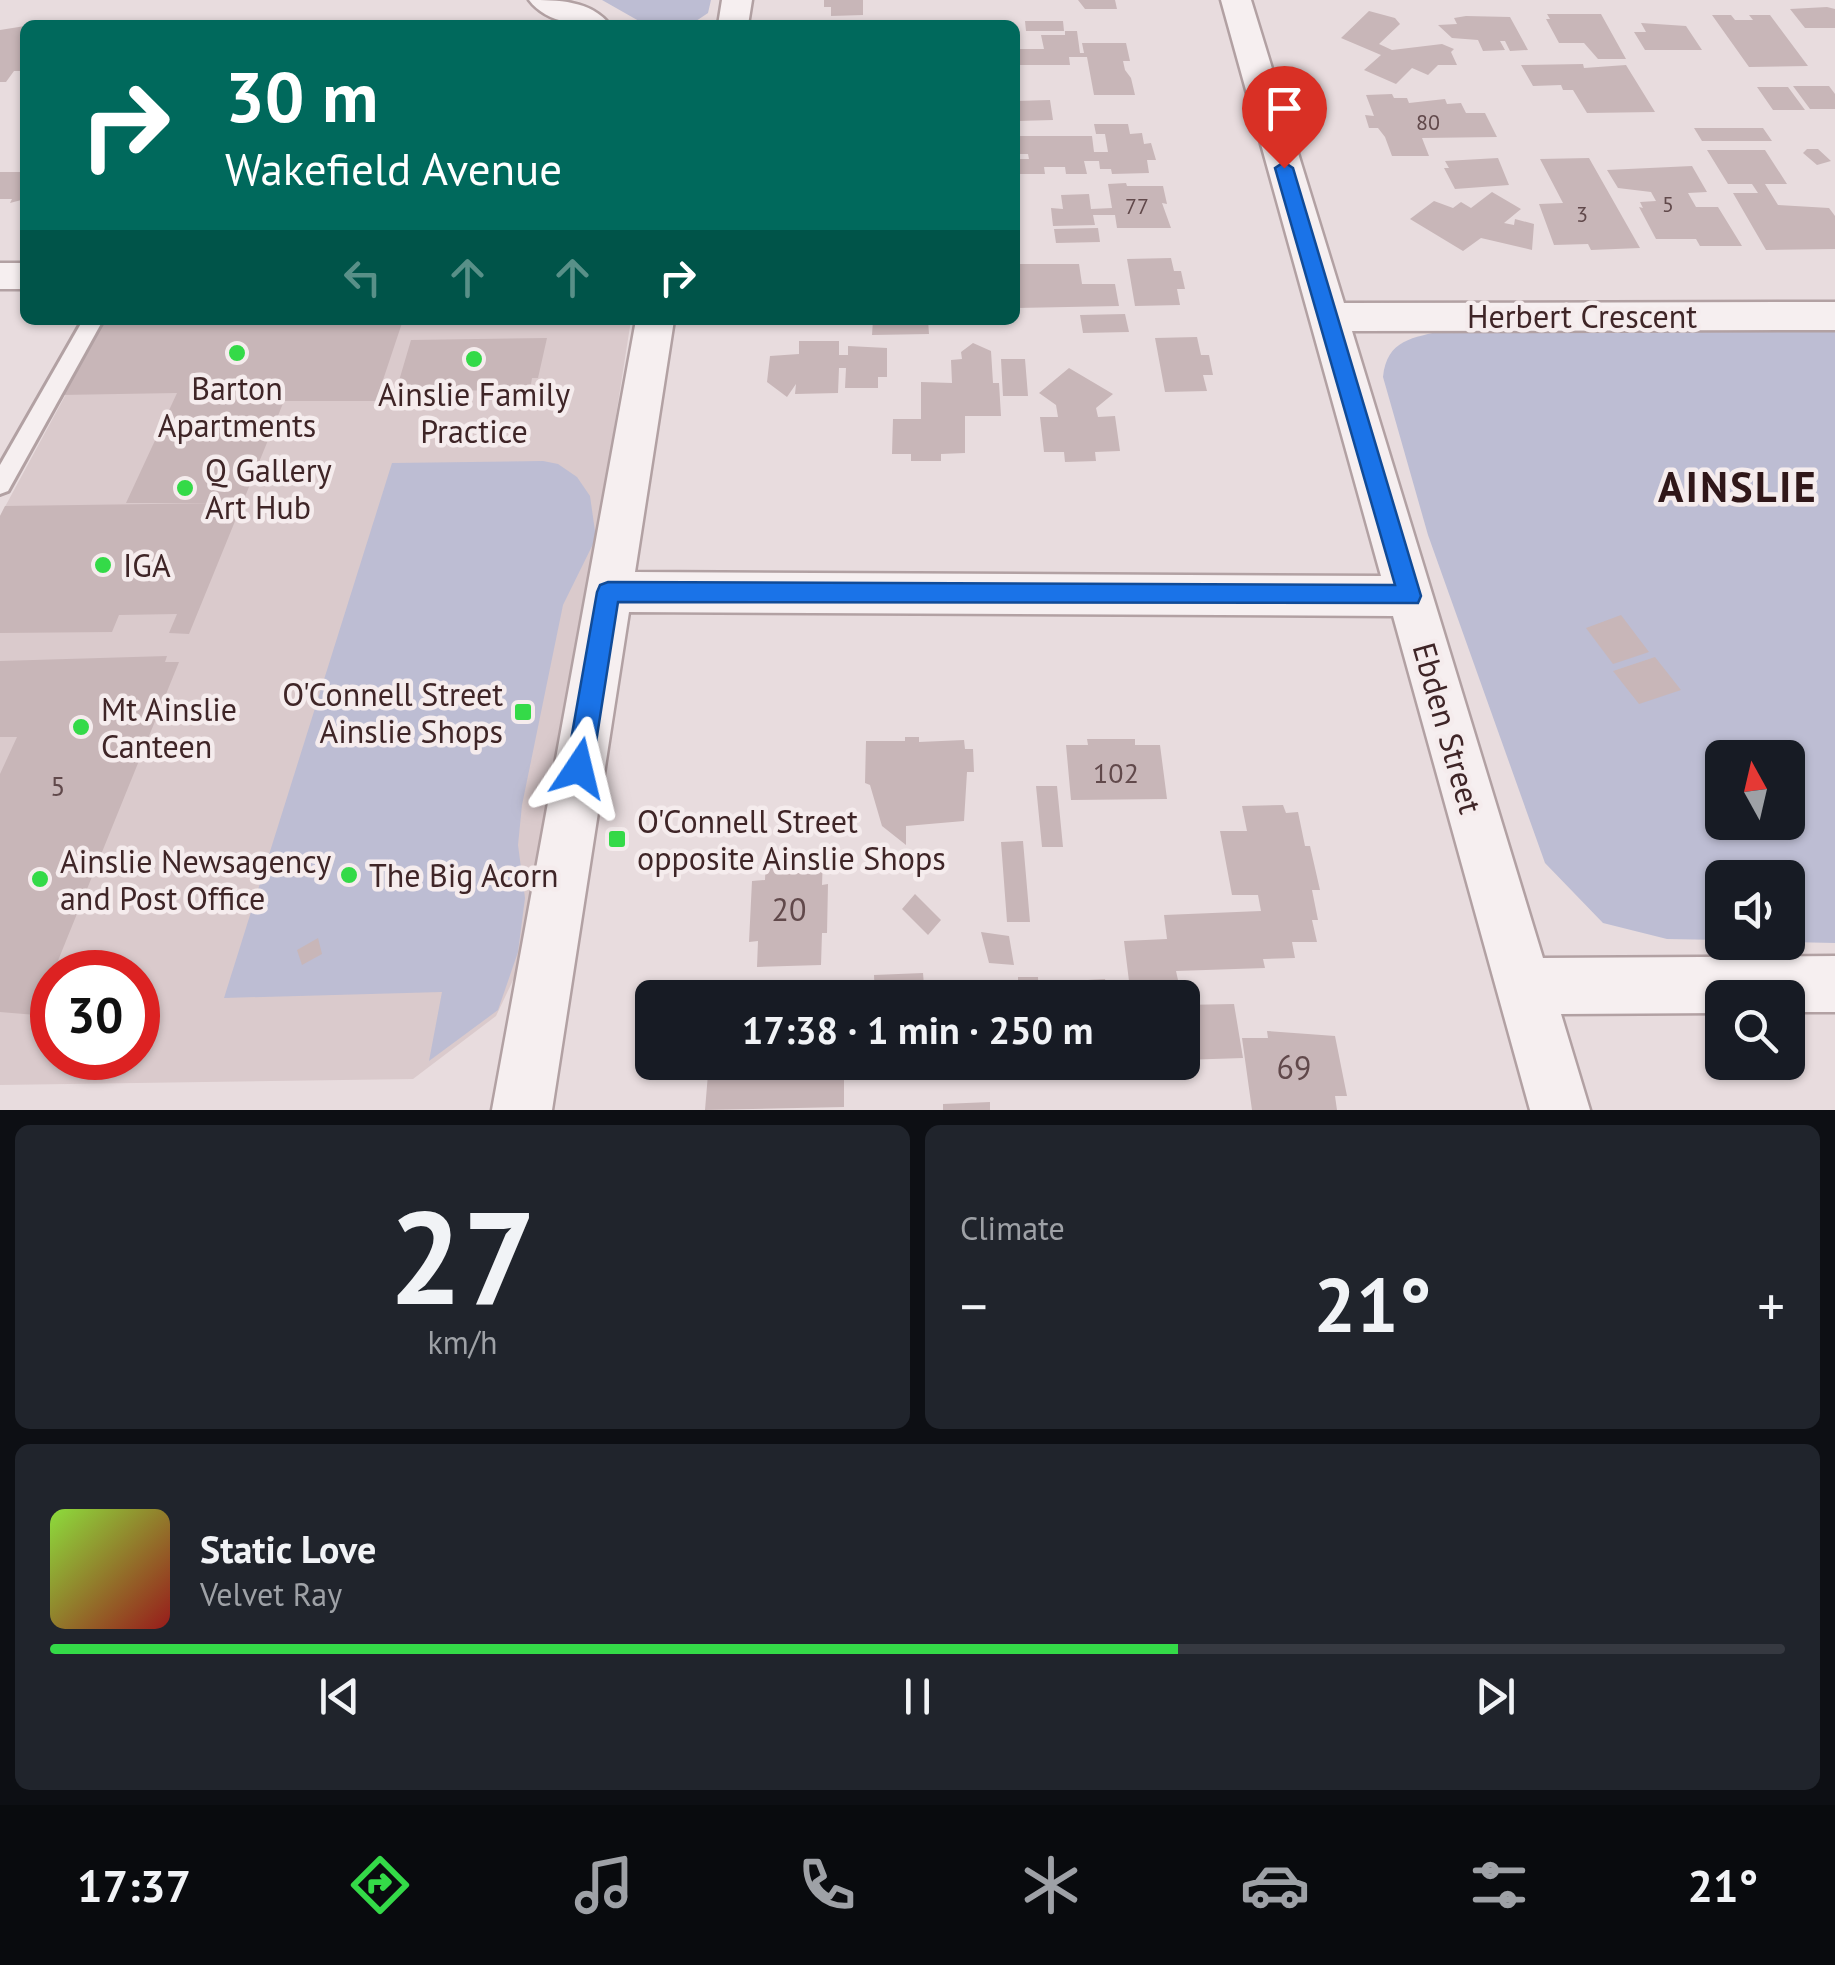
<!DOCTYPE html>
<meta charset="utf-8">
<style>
:root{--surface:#171b24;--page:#20242c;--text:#f1f3f6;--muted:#9ea1a6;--line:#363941;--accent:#34da48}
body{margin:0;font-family:"PT Sans",sans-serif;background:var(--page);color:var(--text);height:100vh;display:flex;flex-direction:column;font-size:38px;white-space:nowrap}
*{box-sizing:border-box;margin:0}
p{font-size:32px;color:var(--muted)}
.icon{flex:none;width:55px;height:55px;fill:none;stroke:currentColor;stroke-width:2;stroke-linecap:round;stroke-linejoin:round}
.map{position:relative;height:1110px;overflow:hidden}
.panel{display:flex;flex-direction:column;gap:15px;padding:15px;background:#0d0f14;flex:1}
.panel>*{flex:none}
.top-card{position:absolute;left:20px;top:20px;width:1000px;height:305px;border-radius:15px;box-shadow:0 2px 8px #0004;background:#00695c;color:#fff;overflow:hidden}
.needle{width:65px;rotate:352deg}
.tools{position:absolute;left:1705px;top:740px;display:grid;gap:20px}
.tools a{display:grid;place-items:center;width:100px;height:100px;border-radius:15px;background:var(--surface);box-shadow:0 2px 8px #0004;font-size:50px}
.speed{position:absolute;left:30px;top:950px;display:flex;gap:20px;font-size:50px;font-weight:700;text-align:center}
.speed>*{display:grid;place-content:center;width:130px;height:130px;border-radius:50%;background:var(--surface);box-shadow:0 2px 8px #0004;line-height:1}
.speed .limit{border:15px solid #d22;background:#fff;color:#111}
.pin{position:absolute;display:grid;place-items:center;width:85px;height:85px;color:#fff;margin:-102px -42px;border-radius:50% 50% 50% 0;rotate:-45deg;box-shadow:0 0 10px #0007}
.pin .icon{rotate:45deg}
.me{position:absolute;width:110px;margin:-55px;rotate:10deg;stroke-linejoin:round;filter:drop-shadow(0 0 8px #0008)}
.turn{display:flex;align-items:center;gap:35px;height:210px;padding:0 40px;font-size:45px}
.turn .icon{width:130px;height:130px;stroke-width:2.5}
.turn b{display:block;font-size:70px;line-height:85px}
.lanes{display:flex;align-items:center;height:95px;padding:0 40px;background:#0003;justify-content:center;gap:50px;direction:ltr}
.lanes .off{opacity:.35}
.big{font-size:75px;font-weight:700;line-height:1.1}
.panel .widget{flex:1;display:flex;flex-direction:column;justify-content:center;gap:15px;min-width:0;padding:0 35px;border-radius:15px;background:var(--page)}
.panel .dial{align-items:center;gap:0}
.dial b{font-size:130px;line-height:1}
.song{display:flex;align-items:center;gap:30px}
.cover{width:120px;height:120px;border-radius:15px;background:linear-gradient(135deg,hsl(90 70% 55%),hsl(0 70% 35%))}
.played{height:10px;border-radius:5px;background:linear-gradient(90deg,var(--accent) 65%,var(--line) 65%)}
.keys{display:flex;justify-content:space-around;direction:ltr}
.heat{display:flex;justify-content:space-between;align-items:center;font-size:55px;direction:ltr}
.panel .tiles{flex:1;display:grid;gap:15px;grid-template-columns:1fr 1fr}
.widget:last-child{grid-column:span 2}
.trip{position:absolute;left:635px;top:980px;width:565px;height:100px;border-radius:15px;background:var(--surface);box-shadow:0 2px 8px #0004;font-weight:700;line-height:100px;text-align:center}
.tabs{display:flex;height:160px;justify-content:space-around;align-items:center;background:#090b0e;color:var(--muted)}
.tabs .icon{width:70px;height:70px}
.tabs .active{color:var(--accent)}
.tabs b{font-size:45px;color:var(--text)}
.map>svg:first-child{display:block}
.built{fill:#dacacc;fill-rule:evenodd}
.green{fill:#bdbdd3;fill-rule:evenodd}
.building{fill:#c8b6b8}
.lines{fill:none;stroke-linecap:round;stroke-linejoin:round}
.service-casing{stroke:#b2a1a3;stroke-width:6}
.minor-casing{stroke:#b2a1a3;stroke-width:5}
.service{fill:#f6eff0;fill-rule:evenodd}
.minor{fill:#f6eff0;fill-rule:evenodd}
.route{fill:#1a73e8;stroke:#114b97;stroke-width:2.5}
.poi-dot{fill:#34da48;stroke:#f5eced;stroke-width:4}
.labels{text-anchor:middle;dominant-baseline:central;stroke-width:9;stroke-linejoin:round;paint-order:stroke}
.far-number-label{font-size:22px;fill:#61494b}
.number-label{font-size:28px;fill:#61494b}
.street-label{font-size:32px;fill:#3f2527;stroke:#f5eced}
.poi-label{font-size:32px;fill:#3f2527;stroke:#f5eced;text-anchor:start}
.near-number-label{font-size:32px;fill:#61494b}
.district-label{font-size:42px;font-weight:bold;letter-spacing:2.5px;fill:#301719;stroke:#f5eced}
</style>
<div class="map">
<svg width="1835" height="1110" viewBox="0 0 1835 1110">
<rect width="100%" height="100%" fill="#e8dcde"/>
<path class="built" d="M106,320H631L607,473L529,898L523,959L496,1016L413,1079L0,1085V516ZM52,972H138V1058H52Z"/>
<path class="green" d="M602,0H711L708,13L690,25H646Z
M1835,327V943L1788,942V878H1722V940L1667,939L1603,923L1545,863L1428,535L1383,377C1387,339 1413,338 1445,330ZM1722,758H1788V822H1722Z
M543,461L558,464L577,477L590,496L596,538L563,605L522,805L518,845L525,898L518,952L498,1010L429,1061L442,992L224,998L392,463Z"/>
<path class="building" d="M824,0H863V15L831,16V7H824Z
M1078,0H1115L1117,9H1085Z
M1827,7L1835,9V28H1805L1790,9Z
M1369,11L1395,18L1400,24L1379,44L1392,50L1442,44L1454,49L1451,52L1457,65H1438L1428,75L1412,68L1396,84L1364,70L1381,55L1341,38Z
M1547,14H1601L1626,59H1598L1584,43H1559L1546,19H1550Z
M1712,15H1731L1735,20H1753L1749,15H1770L1808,66L1749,67Z
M1466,16L1510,17L1528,50L1510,51L1505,41H1500L1505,50L1483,51L1478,40L1452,38L1438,25L1457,24L1454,18Z
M852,20H908V25H852Z
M1025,21H1063L1064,31H1026Z
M1641,23L1686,26L1702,50H1645L1634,32H1646Z
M25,26V71H14L6,82H0V30Z
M1065,31H1077L1080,53H1084L1082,43H1126L1130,61H1123L1125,70L1131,78L1135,95H1094L1087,57H1069L1070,65H1015V49H1044L1041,35H1065Z
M1583,64L1584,68L1626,65L1655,112L1587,113L1573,90H1563L1561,85L1533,86L1521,65Z
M1793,86H1829L1835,94V109H1810Z
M1757,87H1788L1805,110H1773Z
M1392,94L1394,98H1407L1409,103L1445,99L1447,104L1461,103L1466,113H1485L1497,137L1422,138L1429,156H1392L1385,137L1378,128H1369L1365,115L1374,116L1366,95Z
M1050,100L1053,120L1017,121L1015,101Z
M1094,124H1128L1130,134L1142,133L1144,144L1151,143L1156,160H1147L1149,173L1112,174L1111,169H1100L1099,161H1084L1087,174H1066L1065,167H1044L1045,174H1015V159H1029L1028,154H1015V136H1092L1094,152H1108L1105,134H1096Z
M1694,128H1763L1772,141H1702Z
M1807,149H1818L1831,161L1817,165L1803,153Z
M1707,150H1765L1787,184H1765L1778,205L1829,208L1835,216V249L1766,250L1733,193H1758L1752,184H1728Z
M1498,158L1509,185L1455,189L1444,168H1449L1445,161Z
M1589,158L1640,248L1591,250L1588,244L1554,245L1539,204L1563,203L1540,159Z
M1692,166L1707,192L1688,193L1696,207H1718L1742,246H1700L1696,239H1656L1639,207L1643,208L1640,202L1656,201L1651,192L1618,188L1607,170Z
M0,172H25V199L10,203L12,199H0Z
M1126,183L1127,186H1163L1167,204L1162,203L1171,228H1117L1115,215H1093L1095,225L1053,226L1051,208L1063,209L1061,195L1089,194L1091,209L1112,208L1108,184Z
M1492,192L1521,209L1504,223L1514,225L1515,219L1534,224L1532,250L1481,238L1463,251L1410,219L1434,201L1453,208L1461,202L1471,208Z
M1098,228L1100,242L1056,243L1054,229Z
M1171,258L1174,271H1181L1185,289H1177L1180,305L1135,306L1127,259Z
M1015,264H1079L1082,284H1115L1119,306L1015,308Z
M1125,314L1129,332L1083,333L1080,315Z
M403,320L376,401H284L189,634L169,633L177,614L119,615L112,632L0,633V516L5,506L224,503H126L177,393L60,395L100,321Z
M873,320H928L929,334L872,335Z
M1197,337L1201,355H1209L1213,375H1203L1207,391L1165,392L1155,338Z
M547,338L538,378H532L530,390L396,391L411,340Z
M799,341H839V355H848V346L887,348V377H878V388H845L846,368H839L838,393L795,394L796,384L787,397L767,382L770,356L799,354Z
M973,343L991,351L993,383H999L1001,416H965V453L941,454V461H911V454H892L893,419H921V382L952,383L951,360L962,359L961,352Z
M1001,359H1025L1028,396H1003Z
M1069,368L1113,394L1096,408L1098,417L1115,416L1120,451L1095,452L1096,461L1065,462L1064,452H1044L1040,417H1058L1056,405L1039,393Z
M1621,615L1649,652L1613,664L1586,628Z
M167,656L165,662H179L36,1015L0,1012V774L17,737H0V661Z
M1655,657L1681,690L1639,704L1613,671Z
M905,737H919V742L964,740L965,749H973L974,772H967L964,821L906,826V845L882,826L870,785L865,783L866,741H905Z
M1087,739H1135V745H1160L1167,799L1071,800L1066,745H1088Z
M1036,786H1057L1063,847H1042Z
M1283,805L1286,813L1298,812L1305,846H1310L1320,890H1312L1318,920H1312L1317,942H1292L1295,958L1263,959L1265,968L1176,971L1178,980L1129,981L1124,941L1167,939L1164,915L1261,911L1258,895H1232L1220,831H1247L1242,806Z
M1023,841L1030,922H1007L1001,842Z
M823,855L822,885L828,884L827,933H822L821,965L757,967L758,941L749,942L752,881L765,880L766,857Z
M915,894L941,920L928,935L902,909Z
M981,932L1009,936L1014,965L989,963Z
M318,938L322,954L302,965L297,950Z
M923,973L925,998H875L874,975Z
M1018,977H1038L1039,998L995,995L994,983L1018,982Z
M1105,979L1108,997H1090L1088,980Z
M1234,1004L1243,1058L1182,1060V1005Z
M1267,1031L1335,1036L1347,1096H1335L1337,1110H1252L1242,1038H1268Z
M709,1062H844V1107L705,1110Z
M990,1102V1110H943V1104Z"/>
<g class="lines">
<g class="service-casing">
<path id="service" d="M83,320H103L8,491L0,494V465Z"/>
</g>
<g class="minor-casing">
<path id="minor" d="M529,0C557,0 591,0 610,25C582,25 548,25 529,0Z
M722,0H752L748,25H718Z
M1221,0H1251L1344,303L1835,302V330L1352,331L1543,958L1835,956V1012H1788V998H1722V1013L1561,1014L1590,1110H1530L1393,616L629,612L552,1110H492L636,320H674L635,572L1381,576Z
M0,263H25V289H0Z"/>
</g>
<use href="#service" class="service"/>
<use href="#minor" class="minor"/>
</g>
<path class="route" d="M1284,162L1293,168L1421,596L1418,603L618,602L592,768L588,777L579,781L570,777L566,768L597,592L600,585L608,582L1395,585L1275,168Z"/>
<g class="poi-dot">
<circle cx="237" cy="353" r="10"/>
<circle cx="474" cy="359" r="10"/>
<circle cx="185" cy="488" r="10"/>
<circle cx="103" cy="565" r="10"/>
<rect x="513" y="702" width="20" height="20" rx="5"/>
<circle cx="81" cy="727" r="10"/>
<rect x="607" y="829" width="20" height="20" rx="5"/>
<circle cx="349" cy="875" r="10"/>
<circle cx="40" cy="879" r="10"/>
</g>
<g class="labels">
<g class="far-number-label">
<text x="1428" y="122">80</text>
<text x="1668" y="204">5</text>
<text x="1137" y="206">77</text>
<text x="1582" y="214">3</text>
</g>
<g class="number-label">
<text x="1116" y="772">102</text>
<text x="58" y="785">5</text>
</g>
<g class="street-label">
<text x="1582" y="316">Herbert Crescent</text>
<text transform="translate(1448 728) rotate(74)">Ebden Street</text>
</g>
<g class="poi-label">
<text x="237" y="388" text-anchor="middle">Barton<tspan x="237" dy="37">Apartments</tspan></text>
<text x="474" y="394" text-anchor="middle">Ainslie Family<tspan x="474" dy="37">Practice</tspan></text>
<text x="205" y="470">Q Gallery<tspan x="205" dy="37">Art Hub</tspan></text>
<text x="123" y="565">IGA</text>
<text x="503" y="694" text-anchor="end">O'Connell Street<tspan x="503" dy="37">Ainslie Shops</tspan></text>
<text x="101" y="709">Mt Ainslie<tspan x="101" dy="37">Canteen</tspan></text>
<text x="637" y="821">O'Connell Street<tspan x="637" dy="37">opposite Ainslie Shops</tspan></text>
<text x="60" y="861">Ainslie Newsagency<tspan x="60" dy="37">and Post Office</tspan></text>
<text x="369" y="875">The Big Acorn</text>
</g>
<g class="near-number-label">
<text x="789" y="909">20</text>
<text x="1294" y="1067">69</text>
</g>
<g class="district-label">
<text x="1738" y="486">AINSLIE</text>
</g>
</g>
</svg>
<div class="tools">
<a><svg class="needle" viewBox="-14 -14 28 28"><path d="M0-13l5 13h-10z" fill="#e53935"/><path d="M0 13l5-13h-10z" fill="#9ea1a6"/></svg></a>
<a><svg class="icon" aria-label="sound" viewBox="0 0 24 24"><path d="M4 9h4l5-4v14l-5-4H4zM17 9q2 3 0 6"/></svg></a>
<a><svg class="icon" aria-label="search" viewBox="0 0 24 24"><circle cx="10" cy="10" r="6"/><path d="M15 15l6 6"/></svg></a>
</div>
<div class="speed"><div class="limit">30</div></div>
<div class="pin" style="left:1284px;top:168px;background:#d93025"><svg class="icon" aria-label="arrive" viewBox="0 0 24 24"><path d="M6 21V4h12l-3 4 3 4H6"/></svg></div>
<svg class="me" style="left:579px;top:768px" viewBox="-20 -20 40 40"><path d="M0-17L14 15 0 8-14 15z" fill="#1a73e8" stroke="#fff" stroke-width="4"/></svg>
<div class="trip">17:38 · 1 min · 250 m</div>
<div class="top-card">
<div class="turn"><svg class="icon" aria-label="right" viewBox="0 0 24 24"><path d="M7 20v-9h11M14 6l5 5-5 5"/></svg><div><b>30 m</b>Wakefield Avenue</div></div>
<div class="lanes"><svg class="icon off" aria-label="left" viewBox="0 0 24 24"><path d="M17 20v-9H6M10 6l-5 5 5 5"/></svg><svg class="icon off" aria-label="ahead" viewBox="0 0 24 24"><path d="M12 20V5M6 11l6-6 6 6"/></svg><svg class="icon off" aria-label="ahead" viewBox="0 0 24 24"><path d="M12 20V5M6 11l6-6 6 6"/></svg><svg class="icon" aria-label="right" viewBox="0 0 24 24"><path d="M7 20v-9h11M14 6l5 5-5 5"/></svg></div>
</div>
</div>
<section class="panel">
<div class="tiles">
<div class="widget dial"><b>27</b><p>km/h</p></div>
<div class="widget"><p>Climate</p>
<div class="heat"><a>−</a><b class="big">21°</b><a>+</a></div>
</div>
<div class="widget">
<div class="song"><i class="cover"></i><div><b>Static Love</b><p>Velvet Ray</p></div></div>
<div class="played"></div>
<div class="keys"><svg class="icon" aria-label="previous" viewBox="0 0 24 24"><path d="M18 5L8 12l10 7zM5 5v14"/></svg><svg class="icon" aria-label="pause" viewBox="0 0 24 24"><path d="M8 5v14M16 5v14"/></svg><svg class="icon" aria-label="next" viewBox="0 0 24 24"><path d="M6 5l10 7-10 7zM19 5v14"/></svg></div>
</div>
</div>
</section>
<nav class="tabs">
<b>17:37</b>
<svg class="icon active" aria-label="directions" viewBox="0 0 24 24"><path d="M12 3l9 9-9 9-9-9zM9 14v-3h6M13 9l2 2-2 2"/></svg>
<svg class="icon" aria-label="music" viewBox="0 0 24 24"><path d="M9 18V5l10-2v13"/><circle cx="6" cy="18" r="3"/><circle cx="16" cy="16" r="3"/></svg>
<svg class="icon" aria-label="phone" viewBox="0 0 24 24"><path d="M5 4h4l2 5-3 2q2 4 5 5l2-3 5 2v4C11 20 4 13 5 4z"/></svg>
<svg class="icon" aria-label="climate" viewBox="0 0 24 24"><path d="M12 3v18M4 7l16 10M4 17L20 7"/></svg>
<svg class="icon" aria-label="car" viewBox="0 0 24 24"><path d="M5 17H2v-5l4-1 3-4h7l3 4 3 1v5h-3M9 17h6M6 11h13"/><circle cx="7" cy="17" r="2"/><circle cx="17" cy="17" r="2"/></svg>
<svg class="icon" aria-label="filters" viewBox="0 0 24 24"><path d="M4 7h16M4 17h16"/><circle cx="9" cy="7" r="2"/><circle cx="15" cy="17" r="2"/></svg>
<b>21°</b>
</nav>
